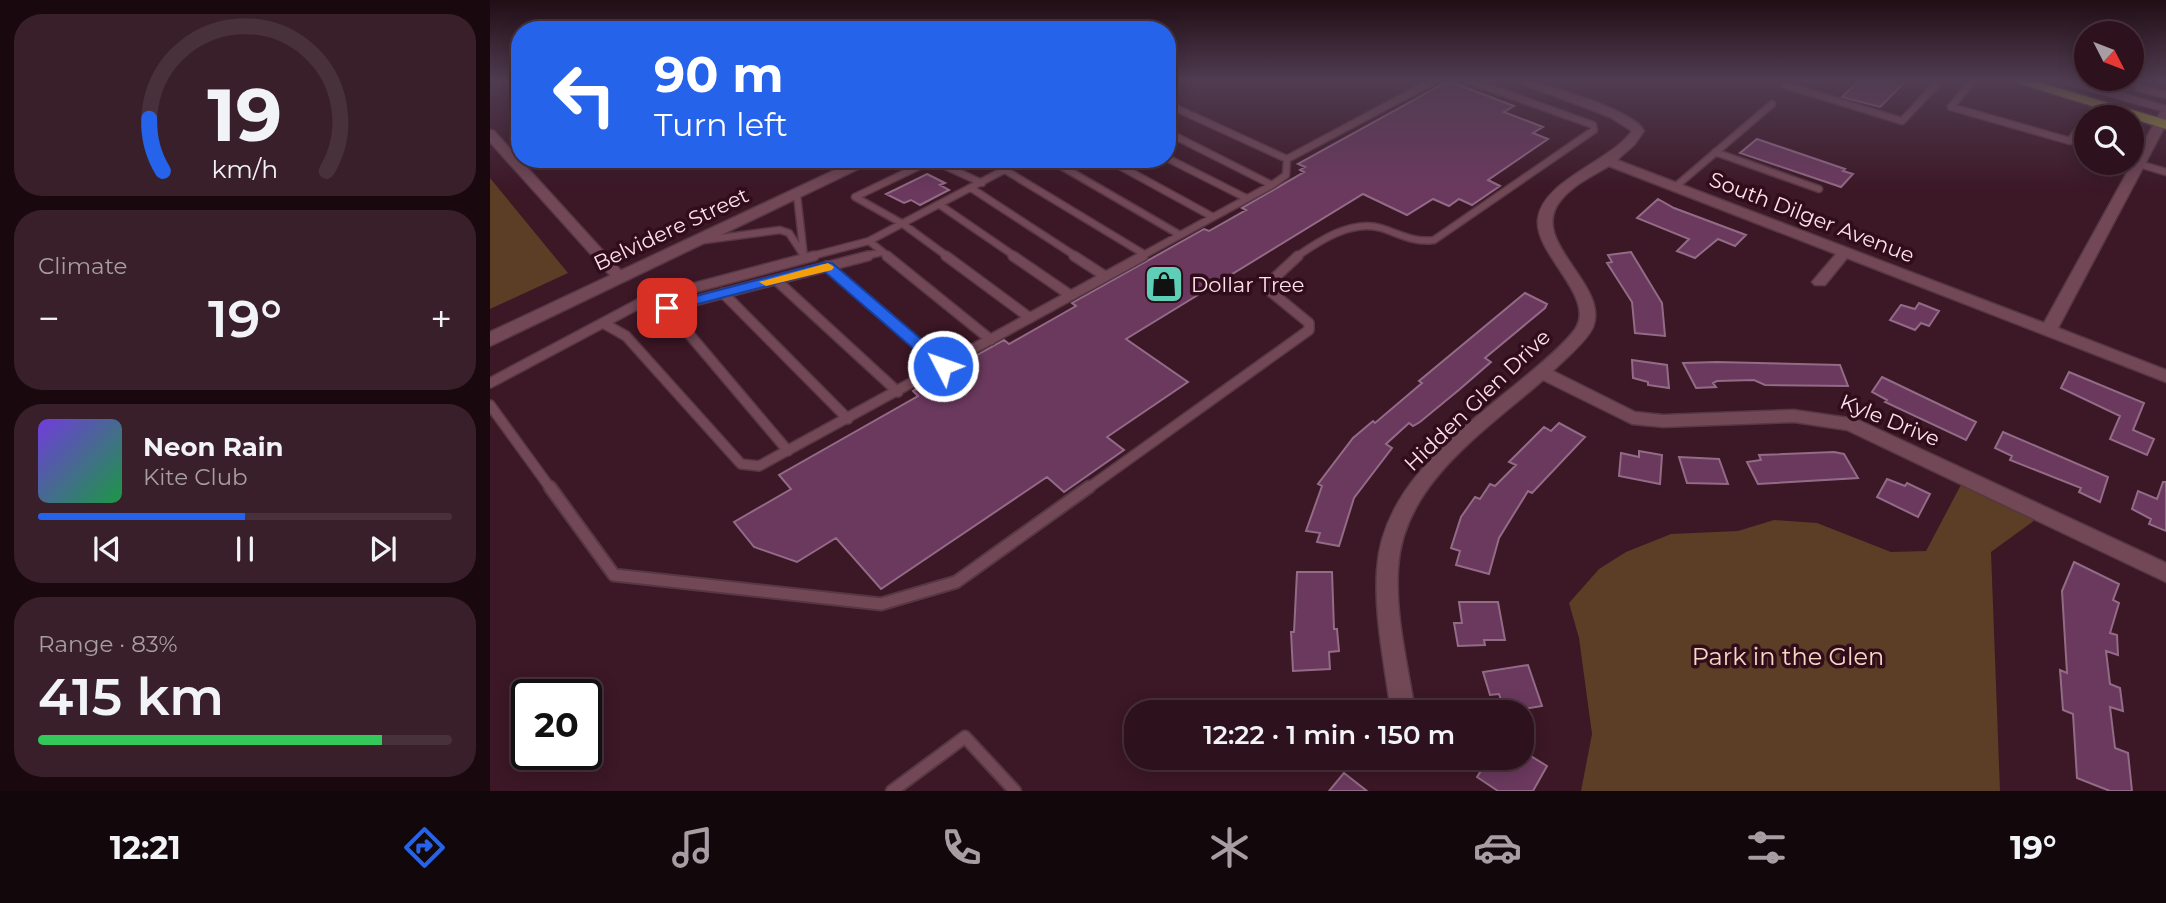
<!DOCTYPE html>
<meta charset="utf-8">
<style>
:root{--surface:#2d111c;--page:#391f29;--text:#f1f3f6;--muted:#a79da3;--line:#48313b;--accent:#2563eb}
body{margin:0;font-family:Montserrat,sans-serif;background:var(--page);color:var(--text);height:100vh;display:flex;flex-direction:column;font-size:26px;white-space:nowrap}
*{box-sizing:border-box;margin:0}
p{font-size:23px;color:var(--muted)}
.icon{flex:none;width:38px;height:38px;fill:none;stroke:currentColor;stroke-width:2;stroke-linecap:round;stroke-linejoin:round}
.map{position:relative;flex:1;overflow:hidden}
.side{display:flex;flex-direction:column;gap:14px;padding:14px;background:#19090f;width:490px}
.side>*{flex:none}
.hud{position:absolute;left:21px;top:21px;width:665px;height:147px;border-radius:28px;box-shadow:0 4px 18px #0003,0 0 0 2px var(--line);background:#2563eb;color:#fff;overflow:hidden}
.needle{width:46px;rotate:132deg}
.fabs{position:absolute;left:1584px;top:21px;display:grid;gap:14px}
.fabs a{display:grid;place-items:center;width:70px;height:70px;border-radius:50%;background:var(--surface);box-shadow:0 4px 18px #0003,0 0 0 2px var(--line);font-size:35px}
.speed{position:absolute;left:21px;top:679px;display:flex;gap:14px;font-size:35px;font-weight:700;text-align:center}
.speed>*{display:grid;place-content:center;width:91px;height:91px;border-radius:50%;background:var(--surface);box-shadow:0 4px 18px #0003,0 0 0 2px var(--line);line-height:1}
.speed .limit{border:4px solid #111;border-radius:10px;background:#fff;color:#111}
.pin{position:absolute;display:grid;place-items:center;width:60px;height:60px;color:#fff;margin:-30px;border-radius:14px;box-shadow:0 4px 10px #0006}
.me{position:absolute;width:77px;margin:-38px;rotate:311deg;stroke-linejoin:round;filter:drop-shadow(0 0 5px #0008)}
.turn{display:flex;align-items:center;gap:24px;height:147px;padding:0 28px;font-size:32px}
.turn .icon{width:91px;height:91px;stroke-width:2.5}
.turn b{display:block;font-size:49px;line-height:60px}
.big{font-size:52px;font-weight:600;line-height:1.1}
.side .card{flex:1;display:flex;flex-direction:column;justify-content:center;gap:10px;min-width:0;padding:0 24px;border-radius:28px;background:var(--page)}
.side .dial{align-items:center;gap:0}
.dial svg{height:182px;overflow:visible;fill:none;stroke:var(--line);stroke-width:7;stroke-linecap:round;text-anchor:middle}
.dial text{fill:var(--text);stroke:none}
.song{display:flex;align-items:center;gap:21px}
.cover{width:84px;height:84px;border-radius:10px;background:linear-gradient(135deg,hsl(260 70% 55%),hsl(140 70% 35%))}
.played{height:7px;border-radius:4px;background:linear-gradient(90deg,var(--accent) 50%,var(--line) 50%)}
.keys{display:flex;justify-content:space-around;direction:ltr}
.heat{display:flex;justify-content:space-between;align-items:center;font-size:38px;direction:ltr}
.charge{height:10px;border-radius:5px;background:linear-gradient(90deg,#34c759 83%,var(--line) 0)}
.trip{position:absolute;left:634px;top:700px;width:410px;height:70px;border-radius:28px;background:var(--surface);box-shadow:0 4px 18px #0003,0 0 0 2px var(--line);font-weight:600;line-height:70px;text-align:center}
.tabs{display:flex;height:112px;justify-content:space-around;align-items:center;background:#12070b;color:var(--muted)}
.tabs .icon{width:49px;height:49px}
.tabs .active{color:var(--accent)}
.tabs b{font-size:32px;color:var(--text)}
main{display:flex;flex:1;min-height:0}
.map>svg:first-child{display:block}
.green{fill:#5c3d25}
.building{fill:#6b395e;stroke:#926b86;stroke-width:2}
.lines{fill:none;stroke-linecap:round;stroke-linejoin:round}
.lane-far2-casing{stroke:#563743;stroke-width:9}
.lane-far1-casing{stroke:#563743;stroke-width:12}
.lane-casing{stroke:#563743;stroke-width:15}
.street-casing{stroke:#563743;stroke-width:3}
.secondary-casing{stroke:#563743;stroke-width:3}
.primary-casing{stroke:#563743;stroke-width:3}
.lane-far2{stroke:#734856;stroke-width:6}
.lane-far1{stroke:#734856;stroke-width:9}
.lane{stroke:#734856;stroke-width:11}
.street{fill:#734856;fill-rule:evenodd}
.secondary{fill:#734856;fill-rule:evenodd}
.primary{fill:#969234;fill-rule:evenodd}
.route{fill:#2563eb;stroke:#184099;stroke-width:2}
.slow{fill:#f59e0b}
.labels{text-anchor:middle;dominant-baseline:central;stroke-width:7;stroke-linejoin:round;paint-order:stroke}
.street-label{font-size:21px;fill:#fde2ea;stroke:#310d1c}
.poi-label{font-size:21px;fill:#fde2ea;stroke:#310d1c;text-anchor:start}
.near-park-label{font-size:24px;fill:#f8d8c1;stroke:#310d1c}
</style>
<main>
<section class="side">
<div class="card dial"><svg viewBox="0 0 100 80">
<path d="M14 69A42 42 0 1 1 86 69"/>
<path d="M14 69A42 42 0 0 1 8 46" stroke="#2563eb"/>
<text x="50" y="56" font-size="32" font-weight="700">19</text>
<text x="50" y="72" font-size="11">km/h</text>
</svg></div>
<div class="card"><p>Climate</p>
<div class="heat"><a>−</a><b class="big">19°</b><a>+</a></div>
</div>
<div class="card">
<div class="song"><i class="cover"></i><div><b>Neon Rain</b><p>Kite Club</p></div></div>
<div class="played"></div>
<div class="keys"><svg class="icon" aria-label="previous" viewBox="0 0 24 24"><path d="M18 5L8 12l10 7zM5 5v14"/></svg><svg class="icon" aria-label="pause" viewBox="0 0 24 24"><path d="M8 5v14M16 5v14"/></svg><svg class="icon" aria-label="next" viewBox="0 0 24 24"><path d="M6 5l10 7-10 7zM19 5v14"/></svg></div>
</div>
<div class="card"><p>Range · 83%</p><b class="big">415 km</b><div class="charge"></div></div>
</section>
<div class="map">
<svg width="1676" height="791" viewBox="0 0 1676 791">
<rect width="100%" height="100%" fill="#3c1725"/>
<path class="green" d="M0,178L78,273L0,309Z
M1473,481L1549,517L1501,552L1510,791H1091L1102,734L1089,638L1079,603L1109,569L1136,552L1181,534L1248,531L1284,520L1327,523L1401,552L1436,551Z"/>
<path class="building" d="M1370,80H1417L1390,107L1352,97Z
M958,81L1024,106L1014,112L1053,127L1043,133L1058,139L998,180L1010,186L982,205L969,199L959,206L943,199L917,215L873,194L636,339L698,382L617,437L634,450L574,492L557,477L391,589L346,538L307,562L264,547L244,522L301,489L289,475L428,396L423,391L514,340L519,344L586,306L582,303L714,229L719,231L756,210L752,208L814,172L810,170L815,167L808,164Z
M1267,139L1355,169L1353,171L1363,174L1351,187L1250,153Z
M437,174L455,183L450,185L459,190L430,205L421,200L414,203L396,194Z
M1168,199L1184,208L1256,235L1245,246L1228,239L1205,258L1187,251L1199,239L1147,218Z
M1141,252L1172,303L1175,336L1145,333L1142,302L1117,263L1122,262L1118,255Z
M1035,293L1057,304L1055,308L995,358L1001,362L970,389L930,422L923,426L919,423L896,444L902,448L864,498L849,546L827,542L830,533L816,531L832,486L828,484L863,438L883,421L885,423L932,383L929,381Z
M1429,303L1449,311L1439,326L1431,323L1425,330L1400,320L1411,305L1425,309Z
M1142,360L1177,365L1179,388L1158,385V382L1143,378Z
M1227,362L1350,365L1358,386L1275,385L1264,380L1227,381L1223,383L1226,387L1206,388L1193,363Z
M1579,372L1654,403L1643,430L1664,439L1657,455L1620,439L1630,416L1571,388Z
M1392,377L1486,422L1476,440L1395,402L1397,400L1382,392Z
M1069,423L1095,437L1042,493L1038,491L1009,538L999,574L966,565L970,551L961,548L971,517L985,497L990,499L1000,484L1005,486L1026,465L1019,462L1054,427L1061,431Z
M1513,432L1618,477L1610,502L1589,492L1591,488L1520,460L1522,456L1505,448Z
M1149,451L1172,455L1170,484L1129,476L1131,453L1149,457Z
M1344,452L1354,454L1368,478L1268,484L1257,462L1271,460L1269,455Z
M1189,457L1229,459L1238,484L1197,483Z
M1397,479L1415,486L1417,483L1440,494L1428,517L1387,497Z
M1673,482H1676V531L1659,524L1661,519L1642,509L1648,491L1667,499Z
M1584,562L1629,584L1623,600L1629,603L1620,633L1627,635L1628,655L1616,651L1620,684L1630,688L1633,711L1620,707L1625,748L1638,753L1642,791H1620L1587,778L1583,714L1573,710L1570,670L1577,673L1572,591Z
M807,572H842L844,629H847L849,651L839,652L840,669L803,671L801,632H804Z
M969,602H1008L1015,640H994L995,645L968,646L964,623H972Z
M1038,665L1052,706L1015,712L1009,694L1000,695L993,672Z
M1031,750L1057,766L1043,791H1008L987,777L999,758H1031Z
M854,773L877,791H839Z"/>
<g class="lines">
<g class="lane-far2-casing">
<path id="lane-far2" d="M1483,80L1461,107L1580,141L1596,119
M1573,80L1676,109
M677,83L683,80
M1295,85L1412,121L1446,85
M1649,88L1676,95
M677,104L797,159
M1598,117L1607,104
M677,132L782,185
M1225,152L1329,189
M677,158L756,198
M559,159L690,235
M617,159L723,217
M1649,164L1676,172
M515,170L654,254
M1185,187L1282,104
M481,188L587,257
M307,195L314,257
M365,197L413,224L458,257
M365,197L442,160L492,183
M450,205L526,257
M215,240L290,230L299,233L314,256
M379,241L399,257
M318,257L379,241L535,159
M371,257L392,252
M650,257L782,185L796,175L797,159L945,80
M806,257C829,241 862,219 891,228C910,234 924,243 944,240L1104,130L1103,125L978,80"/>
</g>
<g class="lane-far1-casing">
<path id="lane-far1" d="M397,256L501,340
M456,256L540,318
M523,256L580,295
M584,256L615,276
M337,266L453,367
M286,280L408,392
M233,293L358,419
M113,323L136,336L251,464L269,466L653,256
M0,383L154,301L324,256
M0,405L61,489
M298,451L177,308L378,256
M597,489L819,330V323L781,292L779,283L808,256"/>
</g>
<g class="lane-casing">
<path id="lane" d="M60,487L124,575L391,604L466,582L599,487
M402,791L475,737L525,791"/>
</g>
<g class="street-casing">
<path id="street" d="M1023,80C1046,80 1145,110 1154,131L1144,145L1127,160L1554,323L1670,113L1676,109V124L1568,328L1676,370V382L1357,258L1335,285H1325L1322,282L1346,254L1119,166C1102,176 1083,185 1071,200C1036,241 1120,284 1103,327C1098,340 1073,361 1063,371L1145,412L1173,415L1304,410L1366,419L1676,563V582L1357,430L1304,422L1173,427L1142,424L1053,380C995,431 912,484 908,569C905,617 918,665 925,712H901C895,666 884,617 887,570C891,495 955,442 1009,398C1026,384 1078,344 1087,326C1103,294 1044,253 1048,219C1053,180 1120,162 1142,131L1120,117Z
M0,130L4,131L135,275L138,278L135,281H125L0,142Z"/>
</g>
<g class="secondary-casing">
<path id="secondary" d="M368,159H389L0,346V332Z"/>
</g>
<g class="primary-casing">
<path id="primary" d="M1519,80H1540L1676,120V129Z"/>
</g>
<use href="#lane-far2" class="lane-far2"/>
<use href="#lane-far1" class="lane-far1"/>
<use href="#lane" class="lane"/>
<use href="#street" class="street"/>
<use href="#secondary" class="secondary"/>
<use href="#primary" class="primary"/>
</g>
<linearGradient id="sky" x2="0" y2="1"><stop stop-color="#210d14"/><stop offset="0.42" stop-color="#503c51"/><stop offset="1" stop-color="#503c51" stop-opacity="0"/></linearGradient>
<rect width="1676" height="191" fill="url(#sky)"/>
<path class="route" d="M332,263H342L459,363V370H448L334,271L177,312L170,308L172,305Z"/>
<path class="slow" d="M338,263L344,267L342,270L276,286L269,282Z"/>
<defs>
<g id="shop-square" transform="scale(2.0125)"><rect x="-9" y="-9" width="18" height="18" rx="4" fill="#5eceb7" stroke="#310d1c"/><path d="M-5-2.5h2.3a2.7 3.5 0 0 1 5.4 0H5L5.5 6h-11ZM-1.5-2.5h3a1.5 2.3 0 0 0-3 0Z" fill="#111"/></g>
</defs>
<g fill-rule="evenodd">
<use href="#shop-square" x="674" y="284"/>
</g>
<g class="labels">
<g class="street-label">
<text transform="translate(1322 217) rotate(21)">South Dilger Avenue</text>
<text transform="translate(181 229) rotate(-25)">Belvidere Street</text>
<text transform="translate(987 400) rotate(-44)">Hidden Glen Drive</text>
<text transform="translate(1400 420) rotate(22)">Kyle Drive</text>
</g>
<g class="poi-label">
<text x="701" y="284">Dollar Tree</text>
</g>
<g class="near-park-label">
<text x="1298" y="656">Park in the Glen</text>
</g>
</g>
</svg>
<div class="fabs">
<a><svg class="needle" viewBox="-14 -14 28 28"><path d="M0-13l5 13h-10z" fill="#e53935"/><path d="M0 13l5-13h-10z" fill="#a79da3"/></svg></a>
<a><svg class="icon" aria-label="search" viewBox="0 0 24 24"><circle cx="10" cy="10" r="6"/><path d="M15 15l6 6"/></svg></a>
</div>
<div class="speed"><div class="limit">20</div></div>
<div class="pin" style="left:177px;top:308px;background:#d93025"><svg class="icon" aria-label="arrive" viewBox="0 0 24 24"><path d="M6 21V4h12l-3 4 3 4H6"/></svg></div>
<svg class="me" style="left:453px;top:366px" viewBox="-20 -20 40 40"><circle r="17" fill="#2563eb" stroke="#fff" stroke-width="3"/><path d="M0-11L8 9 0 5-8 9z" fill="#fff"/></svg>
<div class="trip">12:22 · 1 min · 150 m</div>
<div class="hud">
<div class="turn"><svg class="icon" aria-label="left" viewBox="0 0 24 24"><path d="M17 20v-9H6M10 6l-5 5 5 5"/></svg><div><b>90 m</b>Turn left</div></div>
</div>
</div>
</main>
<nav class="tabs">
<b>12:21</b>
<svg class="icon active" aria-label="directions" viewBox="0 0 24 24"><path d="M12 3l9 9-9 9-9-9zM9 14v-3h6M13 9l2 2-2 2"/></svg>
<svg class="icon" aria-label="music" viewBox="0 0 24 24"><path d="M9 18V5l10-2v13"/><circle cx="6" cy="18" r="3"/><circle cx="16" cy="16" r="3"/></svg>
<svg class="icon" aria-label="phone" viewBox="0 0 24 24"><path d="M5 4h4l2 5-3 2q2 4 5 5l2-3 5 2v4C11 20 4 13 5 4z"/></svg>
<svg class="icon" aria-label="climate" viewBox="0 0 24 24"><path d="M12 3v18M4 7l16 10M4 17L20 7"/></svg>
<svg class="icon" aria-label="car" viewBox="0 0 24 24"><path d="M5 17H2v-5l4-1 3-4h7l3 4 3 1v5h-3M9 17h6M6 11h13"/><circle cx="7" cy="17" r="2"/><circle cx="17" cy="17" r="2"/></svg>
<svg class="icon" aria-label="filters" viewBox="0 0 24 24"><path d="M4 7h16M4 17h16"/><circle cx="9" cy="7" r="2"/><circle cx="15" cy="17" r="2"/></svg>
<b>19°</b>
</nav>
